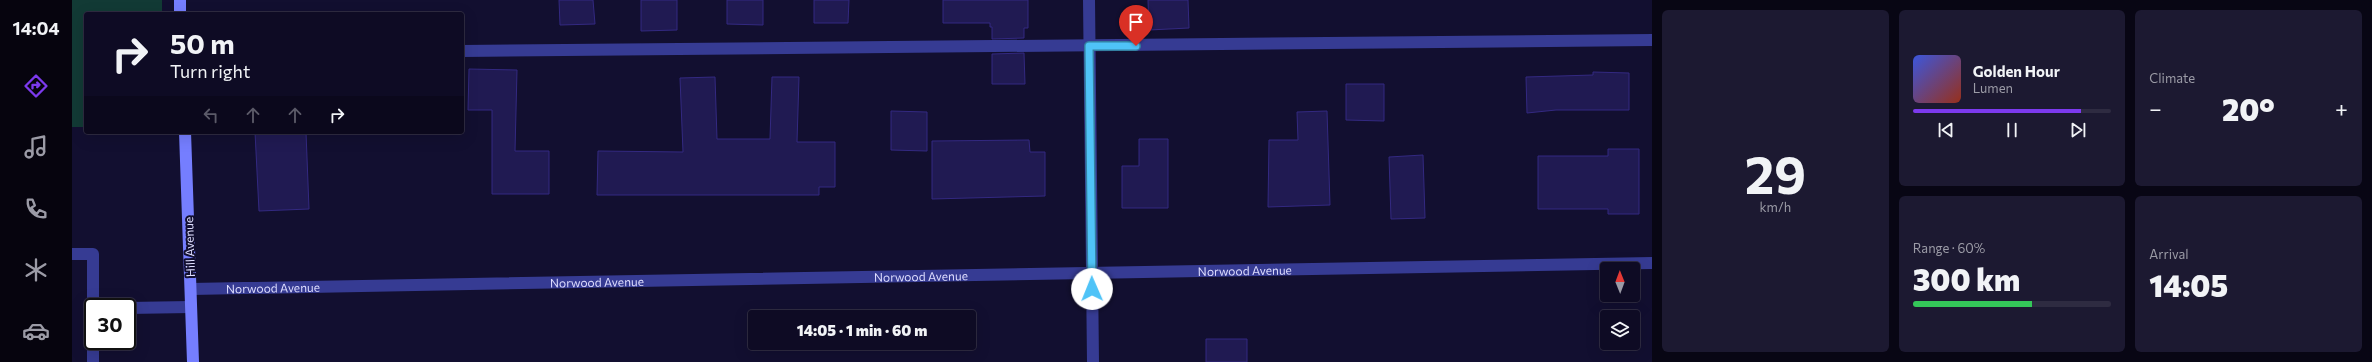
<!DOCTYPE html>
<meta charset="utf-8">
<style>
:root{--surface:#0e0b24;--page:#1c1931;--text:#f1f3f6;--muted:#9b9ba6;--line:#2e2b41;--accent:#7c3aed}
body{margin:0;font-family:Commissioner,sans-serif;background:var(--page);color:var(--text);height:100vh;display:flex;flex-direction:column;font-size:15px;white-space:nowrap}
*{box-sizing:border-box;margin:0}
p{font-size:13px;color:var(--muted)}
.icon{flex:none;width:22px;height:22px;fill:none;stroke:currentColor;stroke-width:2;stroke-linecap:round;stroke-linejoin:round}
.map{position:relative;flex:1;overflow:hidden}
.details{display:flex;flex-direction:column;gap:10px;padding:10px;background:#080614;width:720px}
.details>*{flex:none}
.hud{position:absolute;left:12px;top:12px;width:380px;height:122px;border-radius:4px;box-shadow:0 4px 16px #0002,0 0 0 1px var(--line);background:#0e0b24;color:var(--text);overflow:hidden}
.needle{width:26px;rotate:359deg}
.tools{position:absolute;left:1528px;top:262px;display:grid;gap:8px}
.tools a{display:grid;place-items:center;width:40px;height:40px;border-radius:4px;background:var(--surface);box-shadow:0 4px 16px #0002,0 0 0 1px var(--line);font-size:20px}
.speed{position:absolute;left:12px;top:298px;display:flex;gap:8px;font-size:20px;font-weight:700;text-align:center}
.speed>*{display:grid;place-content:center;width:52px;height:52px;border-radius:50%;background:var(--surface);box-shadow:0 4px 16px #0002,0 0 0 1px var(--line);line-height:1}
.speed .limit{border:2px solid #111;border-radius:6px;background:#fff;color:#111}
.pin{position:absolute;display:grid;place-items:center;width:34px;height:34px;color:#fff;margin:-41px -17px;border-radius:50% 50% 50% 0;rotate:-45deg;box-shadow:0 0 4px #0007}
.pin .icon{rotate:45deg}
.me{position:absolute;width:44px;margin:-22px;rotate:359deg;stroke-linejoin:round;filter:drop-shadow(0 0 3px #0008)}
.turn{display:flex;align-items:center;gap:14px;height:84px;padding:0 20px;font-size:18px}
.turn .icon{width:52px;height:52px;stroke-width:2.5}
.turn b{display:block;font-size:28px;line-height:34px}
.lanes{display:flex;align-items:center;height:38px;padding:0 20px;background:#0003;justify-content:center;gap:20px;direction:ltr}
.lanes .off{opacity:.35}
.big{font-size:30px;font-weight:800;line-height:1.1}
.details .card{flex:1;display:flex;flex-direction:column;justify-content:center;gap:6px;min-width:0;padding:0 14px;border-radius:6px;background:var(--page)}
.details .dial{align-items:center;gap:0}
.dial b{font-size:52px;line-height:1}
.song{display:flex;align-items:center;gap:12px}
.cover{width:48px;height:48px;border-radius:6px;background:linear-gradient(135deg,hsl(230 70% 55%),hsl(10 70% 35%))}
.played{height:4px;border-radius:2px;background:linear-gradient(90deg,var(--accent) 85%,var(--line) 85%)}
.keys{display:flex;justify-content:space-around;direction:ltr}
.heat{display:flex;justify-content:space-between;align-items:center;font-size:22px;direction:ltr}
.charge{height:6px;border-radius:3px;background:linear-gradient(90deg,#34c759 60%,var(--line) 0)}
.details .tiles{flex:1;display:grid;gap:10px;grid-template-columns:repeat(3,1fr)}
.card:first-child{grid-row:span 2}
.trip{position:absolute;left:676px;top:310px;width:228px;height:40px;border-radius:4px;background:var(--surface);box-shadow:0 4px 16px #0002,0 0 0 1px var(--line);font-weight:800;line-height:40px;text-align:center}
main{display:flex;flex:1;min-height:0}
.menu{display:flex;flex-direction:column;width:72px;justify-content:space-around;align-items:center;background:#06040e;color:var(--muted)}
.menu .icon{width:28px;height:28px}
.menu .current{color:var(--accent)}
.menu b{font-size:18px;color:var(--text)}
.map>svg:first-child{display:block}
.green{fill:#123a35}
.building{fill:#201a52;stroke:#332981}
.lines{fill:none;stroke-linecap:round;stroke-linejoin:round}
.lane{stroke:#363b93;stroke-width:12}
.street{stroke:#363b93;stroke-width:12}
.secondary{stroke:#757eff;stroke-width:12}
.route-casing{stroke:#337fa1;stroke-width:10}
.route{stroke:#4fc3f7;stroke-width:7}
.labels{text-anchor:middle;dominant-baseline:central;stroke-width:4;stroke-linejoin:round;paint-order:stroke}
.street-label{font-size:12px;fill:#dfdeff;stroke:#120f30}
</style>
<main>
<nav class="menu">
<b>14:04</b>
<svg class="icon current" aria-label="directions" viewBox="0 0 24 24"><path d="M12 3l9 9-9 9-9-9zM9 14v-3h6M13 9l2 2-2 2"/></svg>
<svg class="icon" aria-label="music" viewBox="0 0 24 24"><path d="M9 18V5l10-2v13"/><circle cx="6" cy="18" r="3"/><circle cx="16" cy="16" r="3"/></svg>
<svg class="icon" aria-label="phone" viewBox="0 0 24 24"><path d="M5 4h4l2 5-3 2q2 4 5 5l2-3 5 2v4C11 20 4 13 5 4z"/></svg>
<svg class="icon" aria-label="climate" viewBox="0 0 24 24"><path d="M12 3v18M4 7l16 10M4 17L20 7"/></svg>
<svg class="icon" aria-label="car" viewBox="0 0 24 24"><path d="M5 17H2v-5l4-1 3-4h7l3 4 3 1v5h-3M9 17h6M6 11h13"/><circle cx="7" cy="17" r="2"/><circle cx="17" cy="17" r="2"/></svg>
</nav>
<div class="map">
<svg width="1580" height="362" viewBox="0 0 1580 362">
<rect width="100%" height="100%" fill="#120f30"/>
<path class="green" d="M0,0H90V14H14V127H0Z"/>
<path class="building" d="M487,0H521L523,24L488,25Z
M569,0H605V30L569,31Z
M655,0H691V25L655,24Z
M742,0H777L776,23H742Z
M871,0H956V28H952V38L920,39V27H918V23H871Z
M1076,0H1116L1117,28L1077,30Z
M952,53L953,84H920V54Z
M397,69L445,70L443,151H477V194H420V110H396Z
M1521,72L1557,73V110H1484L1455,113L1454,77L1521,75Z
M643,77L645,139H698L700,77H727L725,142H763V187H747V195H525L526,151L611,152L608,78Z
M1274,84H1312V121L1274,120Z
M819,111L855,112V151L819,150Z
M1255,111L1258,205L1196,207L1197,140H1226L1225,112Z
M183,132H234L237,209L187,211Z
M1067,139H1096V208H1050V166H1067Z
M957,140L958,152H973V196L860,199V141Z
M1536,149H1567V214H1536V209H1466V156H1536Z
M1351,155L1353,218L1319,219L1317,157Z
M1134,339H1175V362H1134Z"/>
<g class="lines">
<path class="lane" d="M390,51L1580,40
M0,254H21V338
M55,308L119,307
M21,341V362"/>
<g class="street">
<path d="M1017,0L1021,362"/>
<path id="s1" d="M119,289L1580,263"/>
</g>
<path class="secondary" d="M108,0V14
M113,132L121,362"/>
</g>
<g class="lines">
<g class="route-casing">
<path id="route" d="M1020,289L1017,46H1064"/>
</g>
<use href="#route" class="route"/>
</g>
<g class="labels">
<g class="street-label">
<text transform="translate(117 247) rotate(-92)">Hill Avenue</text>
<text stroke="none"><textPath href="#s1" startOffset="1054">Norwood Avenue</textPath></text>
<text stroke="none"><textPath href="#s1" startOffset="730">Norwood Avenue</textPath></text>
<text stroke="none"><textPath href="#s1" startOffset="406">Norwood Avenue</textPath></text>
<text stroke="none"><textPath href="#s1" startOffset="82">Norwood Avenue</textPath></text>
</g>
</g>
</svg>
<div class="tools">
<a><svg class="needle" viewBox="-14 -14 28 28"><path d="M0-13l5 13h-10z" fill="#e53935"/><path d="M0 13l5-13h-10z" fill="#9b9ba6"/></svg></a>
<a><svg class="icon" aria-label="layers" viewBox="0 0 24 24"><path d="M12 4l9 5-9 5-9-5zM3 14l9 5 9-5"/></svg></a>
</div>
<div class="speed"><div class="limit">30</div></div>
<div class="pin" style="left:1064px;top:46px;background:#d93025"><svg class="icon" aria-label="arrive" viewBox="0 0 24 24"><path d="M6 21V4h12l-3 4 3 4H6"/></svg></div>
<svg class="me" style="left:1020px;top:289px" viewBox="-20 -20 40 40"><circle r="19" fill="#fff"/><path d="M0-13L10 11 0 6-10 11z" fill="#4fc3f7"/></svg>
<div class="trip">14:05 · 1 min · 60 m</div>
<div class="hud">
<div class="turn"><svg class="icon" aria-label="right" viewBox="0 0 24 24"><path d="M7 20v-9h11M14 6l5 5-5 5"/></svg><div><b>50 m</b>Turn right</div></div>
<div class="lanes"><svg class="icon off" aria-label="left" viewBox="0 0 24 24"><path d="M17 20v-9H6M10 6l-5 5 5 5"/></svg><svg class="icon off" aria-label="ahead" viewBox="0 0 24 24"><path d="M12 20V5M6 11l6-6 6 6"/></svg><svg class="icon off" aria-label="ahead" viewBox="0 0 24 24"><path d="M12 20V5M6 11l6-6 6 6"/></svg><svg class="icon" aria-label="right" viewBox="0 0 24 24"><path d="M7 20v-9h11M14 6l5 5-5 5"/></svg></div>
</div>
</div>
<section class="details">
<div class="tiles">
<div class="card dial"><b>29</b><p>km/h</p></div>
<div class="card">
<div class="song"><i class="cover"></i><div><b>Golden Hour</b><p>Lumen</p></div></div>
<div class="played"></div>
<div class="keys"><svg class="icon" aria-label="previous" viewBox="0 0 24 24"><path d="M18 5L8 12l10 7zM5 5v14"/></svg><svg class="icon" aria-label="pause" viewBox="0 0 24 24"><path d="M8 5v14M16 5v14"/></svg><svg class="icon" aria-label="next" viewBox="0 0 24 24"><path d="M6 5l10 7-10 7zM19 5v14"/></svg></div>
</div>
<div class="card"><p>Climate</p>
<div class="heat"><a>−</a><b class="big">20°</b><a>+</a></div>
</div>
<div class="card"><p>Range · 60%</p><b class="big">300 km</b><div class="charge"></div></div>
<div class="card"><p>Arrival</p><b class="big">14:05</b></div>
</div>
</section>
</main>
